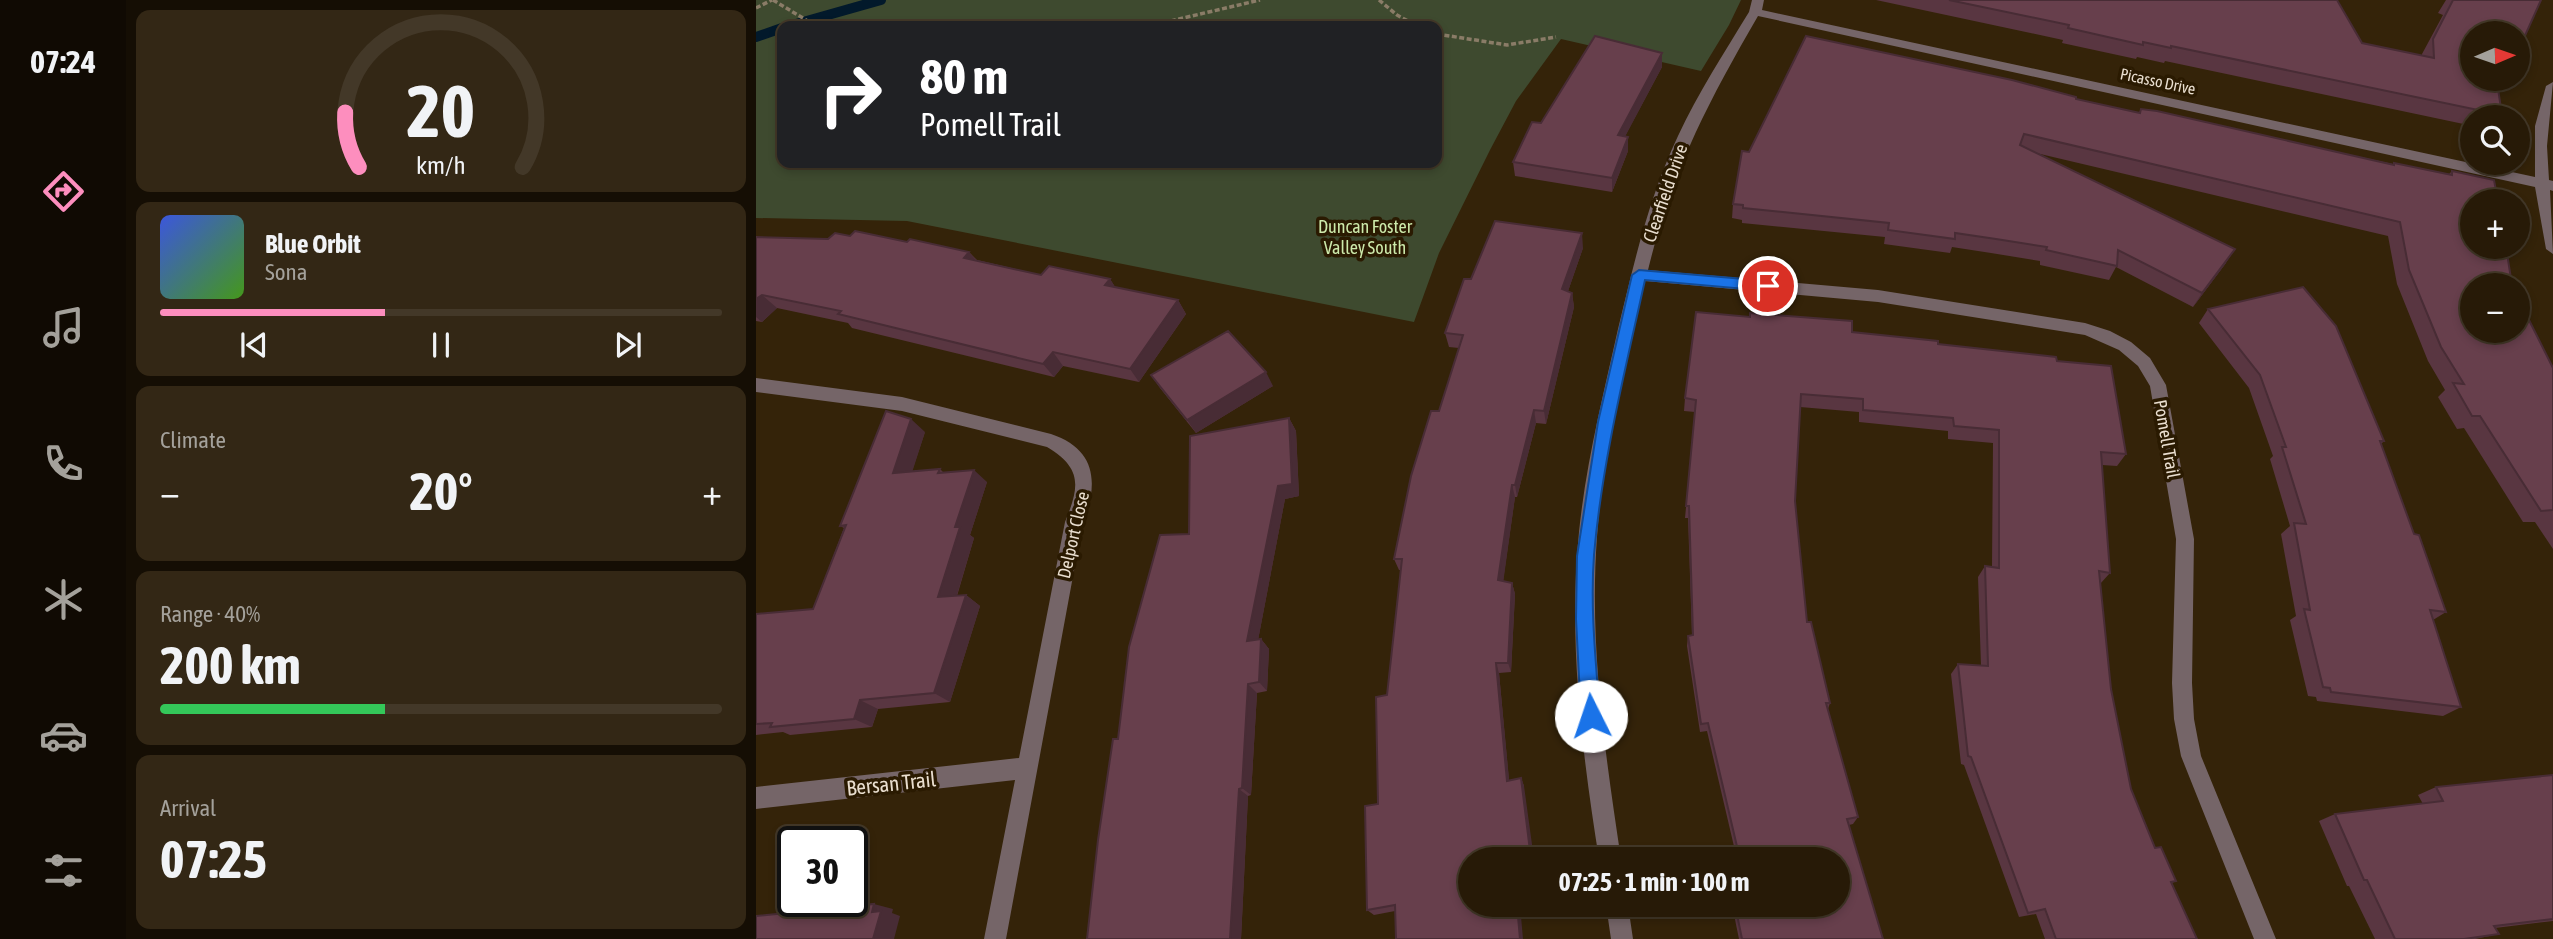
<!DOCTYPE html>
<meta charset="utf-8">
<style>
:root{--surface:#271a07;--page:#332715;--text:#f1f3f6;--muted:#a4a19b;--line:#433828;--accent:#fd8ebe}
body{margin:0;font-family:"Asap Condensed",sans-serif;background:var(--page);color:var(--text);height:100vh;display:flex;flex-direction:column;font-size:26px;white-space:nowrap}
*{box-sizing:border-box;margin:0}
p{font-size:23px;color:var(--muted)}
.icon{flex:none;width:38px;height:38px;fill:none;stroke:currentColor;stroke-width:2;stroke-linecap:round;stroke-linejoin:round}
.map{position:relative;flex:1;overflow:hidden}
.side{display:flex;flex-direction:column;gap:10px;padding:10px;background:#150e04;width:630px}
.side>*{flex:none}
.top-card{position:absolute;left:21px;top:21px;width:665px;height:147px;border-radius:14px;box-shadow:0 4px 10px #0003,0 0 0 2px var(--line);background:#202124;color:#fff;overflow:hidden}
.needle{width:46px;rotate:88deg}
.tools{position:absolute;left:1704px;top:21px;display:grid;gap:14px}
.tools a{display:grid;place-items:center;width:70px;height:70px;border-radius:50%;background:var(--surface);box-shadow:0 4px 10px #0003,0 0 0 2px var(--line);font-size:35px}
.speed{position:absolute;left:21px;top:826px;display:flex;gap:14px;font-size:35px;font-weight:700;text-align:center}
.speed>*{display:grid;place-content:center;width:91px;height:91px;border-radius:50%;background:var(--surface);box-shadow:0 4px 10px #0003,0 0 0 2px var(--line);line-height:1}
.speed .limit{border:4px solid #111;border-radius:10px;background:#fff;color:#111}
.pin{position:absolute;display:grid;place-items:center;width:60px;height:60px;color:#fff;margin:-30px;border:4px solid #fff;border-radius:50%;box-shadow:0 2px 7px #0007}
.me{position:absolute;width:77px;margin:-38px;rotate:356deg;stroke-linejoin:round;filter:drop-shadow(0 0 5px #0008)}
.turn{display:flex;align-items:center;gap:24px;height:147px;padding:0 28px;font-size:32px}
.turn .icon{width:91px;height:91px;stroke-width:2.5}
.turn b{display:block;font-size:49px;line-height:60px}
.big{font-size:52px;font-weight:700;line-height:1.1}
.side .tile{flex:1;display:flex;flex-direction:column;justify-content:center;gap:10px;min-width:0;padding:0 24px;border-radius:14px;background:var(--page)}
.side .dial{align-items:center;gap:0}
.dial svg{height:182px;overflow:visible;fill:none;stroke:var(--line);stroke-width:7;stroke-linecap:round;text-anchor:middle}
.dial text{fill:var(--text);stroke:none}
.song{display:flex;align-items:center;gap:21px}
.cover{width:84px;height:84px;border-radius:10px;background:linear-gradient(135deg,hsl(230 70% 55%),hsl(100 70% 35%))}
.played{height:7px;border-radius:4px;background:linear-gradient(90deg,var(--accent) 40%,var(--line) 40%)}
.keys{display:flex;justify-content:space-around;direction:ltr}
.heat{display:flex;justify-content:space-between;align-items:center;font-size:38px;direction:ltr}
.charge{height:10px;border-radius:5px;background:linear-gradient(90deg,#34c759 40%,var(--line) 0)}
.trip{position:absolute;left:702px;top:847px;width:392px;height:70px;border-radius:35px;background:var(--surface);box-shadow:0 4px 10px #0003,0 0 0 2px var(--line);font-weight:700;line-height:70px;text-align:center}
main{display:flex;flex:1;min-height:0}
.tabs{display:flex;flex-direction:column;width:126px;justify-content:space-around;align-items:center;background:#100a03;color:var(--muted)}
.tabs .icon{width:49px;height:49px}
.tabs .on{color:var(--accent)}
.tabs b{font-size:32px;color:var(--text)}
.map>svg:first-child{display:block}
.green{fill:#3e4a2f;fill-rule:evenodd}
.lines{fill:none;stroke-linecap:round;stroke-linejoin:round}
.stream{stroke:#02192b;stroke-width:10}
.path{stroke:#8a7c67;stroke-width:3.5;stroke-dasharray:5 2.5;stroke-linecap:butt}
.minor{fill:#756568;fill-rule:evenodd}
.wall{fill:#593641}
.shaded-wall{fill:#482c35}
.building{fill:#673f4c;stroke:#482c35;stroke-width:2}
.route{fill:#1a73e8;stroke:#114b97;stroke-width:2}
.labels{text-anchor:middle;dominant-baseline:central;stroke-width:7;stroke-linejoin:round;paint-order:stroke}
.far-street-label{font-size:16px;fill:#e9decf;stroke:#2a1a01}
.street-label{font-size:18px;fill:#e9decf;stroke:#2a1a01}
.park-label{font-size:18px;fill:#cdeaab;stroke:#2a1a01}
.near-street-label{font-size:21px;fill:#e9decf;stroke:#2a1a01}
</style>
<main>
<nav class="tabs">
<b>07:24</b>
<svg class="icon on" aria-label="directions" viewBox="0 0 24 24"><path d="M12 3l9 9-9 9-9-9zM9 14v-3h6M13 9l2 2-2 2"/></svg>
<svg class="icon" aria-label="music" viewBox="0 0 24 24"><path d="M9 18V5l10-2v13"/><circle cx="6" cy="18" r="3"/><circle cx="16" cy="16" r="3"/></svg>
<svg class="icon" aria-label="phone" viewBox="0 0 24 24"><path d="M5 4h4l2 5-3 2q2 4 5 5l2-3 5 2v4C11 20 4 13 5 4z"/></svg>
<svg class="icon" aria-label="climate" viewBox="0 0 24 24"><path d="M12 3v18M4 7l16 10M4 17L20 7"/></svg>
<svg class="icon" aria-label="car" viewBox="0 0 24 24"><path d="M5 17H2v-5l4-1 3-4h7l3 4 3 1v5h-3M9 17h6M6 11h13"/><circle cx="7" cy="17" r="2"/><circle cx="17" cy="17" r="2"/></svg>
<svg class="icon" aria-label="filters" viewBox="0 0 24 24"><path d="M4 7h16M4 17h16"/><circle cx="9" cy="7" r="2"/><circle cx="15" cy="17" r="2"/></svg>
</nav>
<section class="side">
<div class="tile dial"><svg viewBox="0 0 100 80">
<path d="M14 69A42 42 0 1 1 86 69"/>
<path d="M14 69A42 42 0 0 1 8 45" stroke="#fd8ebe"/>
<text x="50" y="56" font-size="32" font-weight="700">20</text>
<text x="50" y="72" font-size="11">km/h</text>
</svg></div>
<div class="tile">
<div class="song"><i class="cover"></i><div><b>Blue Orbit</b><p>Sona</p></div></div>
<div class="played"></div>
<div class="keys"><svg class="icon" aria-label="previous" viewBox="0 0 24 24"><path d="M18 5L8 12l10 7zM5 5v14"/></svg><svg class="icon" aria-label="pause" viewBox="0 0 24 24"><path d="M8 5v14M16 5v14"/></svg><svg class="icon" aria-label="next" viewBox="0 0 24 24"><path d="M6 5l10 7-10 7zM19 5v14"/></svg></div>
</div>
<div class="tile"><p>Climate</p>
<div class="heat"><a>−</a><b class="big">20°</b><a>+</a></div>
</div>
<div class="tile"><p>Range · 40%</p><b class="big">200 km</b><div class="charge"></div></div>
<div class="tile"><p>Arrival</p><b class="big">07:25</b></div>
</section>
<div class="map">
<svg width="1797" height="939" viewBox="0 0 1797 939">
<rect width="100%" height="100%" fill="#342309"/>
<path class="green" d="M0,0H985L973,25L945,71L805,39L760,101L734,150L683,253L658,322L151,221L0,218ZM26,26H681V163H26Z"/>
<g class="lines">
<path class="stream" d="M33,26L125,0
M0,37L26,28"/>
<path class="path" d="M17,0L60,26
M623,0L641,15L661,26
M0,8L16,0
M393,26L504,0
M681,34L751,45L800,37"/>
<path class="minor" d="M996,0H1008L1006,10L1779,177V126L1790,86L1797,82L1791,146L1793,180L1797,181V191L1794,190L1797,254L1790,249L1779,187L1002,16C951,104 916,171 892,270L1122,290L1329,323L1354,331L1375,342L1394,358L1410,385L1438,539L1436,683L1438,719L1445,756L1520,939H1498L1425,756L1418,719L1416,683L1420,539L1394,386L1382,366L1363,350L1329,335L1122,302L889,281C869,365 847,451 841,537C833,645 849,752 865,859H843C826,752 812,640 823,532C830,463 847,396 862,329C878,263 893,197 922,136C942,93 968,53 993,12Z
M0,378L146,397L295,434C340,449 343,483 327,522L250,939H228L259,780L0,809V787L263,758L309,522C324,486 326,468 291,447L146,411L0,392Z
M850,905H872L877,939H855Z"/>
</g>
<path class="wall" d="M1120,0H1581L1606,43L1666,56V54L1687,15L1682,13L1690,0H1785L1762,50V33L1741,82L1746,115L1744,117H1717V126L1409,61L1408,63L1381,57L1380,59L1306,43L1307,40Z
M906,53V67L869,136L872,151L856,192L759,176L757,162L785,123Z
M1320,99L1383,113L1385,109L1637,164L1638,163L1693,174L1696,171L1756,285L1797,368V549L1779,522H1767L1708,428L1701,429L1682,397L1689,390L1672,361L1641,284L1632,236L1280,153L1470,263L1437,307L1360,267L1353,280L1284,265V261L1235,253L1196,247L1194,253L1128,244L1129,237L986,223V220L976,218L977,204L993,152Z
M94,236L151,242L213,252L221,260L285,275L354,279L359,287L422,300L430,314L383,382L307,366L298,377L96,328L92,323L21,308L6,322L0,321V237L72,239Z
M827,248L812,291L816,293L818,307L790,424L780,423L761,497H759L747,581L756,583L759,594L755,672L743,673L753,781L765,778L768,786L639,911L618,915L611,910L631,695L645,570H643L638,559L703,348L693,347L689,333L715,279Z
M1452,309L1628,441L1625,444L1658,534L1690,612L1677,620L1705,707L1687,716L1561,701L1560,697L1552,696L1534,620L1540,616L1525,534L1534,526L1514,459L1517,456L1493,388L1443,323Z
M1096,332L1301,361L1370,454L1361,466L1346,465L1354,573L1344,584L1355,689L1375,789L1399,848L1420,881L1416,883L1441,939H1289L1280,914L1263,917L1208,765L1205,764L1195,674L1202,664L1225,666L1222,577L1229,566L1236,567L1237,443L1192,439V431L1103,422V412L1044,407L1039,501L1051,622L1074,703L1072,709L1102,817L1097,824L1093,825L1127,939H983L976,905H1082V859H968L969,858L980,855L951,731L944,732L931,646L932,636H936L932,518H929L939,412L928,411L929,398Z
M395,375L517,386L440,433L404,388Z
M533,418L540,431L543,496L529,499L502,640L505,639L513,649L511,691L501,693L495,795L492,796L485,939H331L362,739L433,534Z
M169,432L156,471L184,469L187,472L231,482L214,535L218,538L201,596L210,595L224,606L194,702L122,709L116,727L34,735L27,732L0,735V614L57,609L88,528L84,526Z
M1797,775V921L1739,928L1743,934L1719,939H1619L1593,886H1591L1563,821L1579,814L1667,804L1662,795L1680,787Z"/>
<path class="shaded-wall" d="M906,53V67L862,150V135Z
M872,137V151L856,192V178Z
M826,233L827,248L808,303L806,289Z
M1479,249L1470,263L1437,307L1446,293Z
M213,252L225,266L208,258Z
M354,279L363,293L349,285Z
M816,293L818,307L790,424L788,411Z
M6,295L21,308L6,322L0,317V299Z
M422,300L430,314L383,382L374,369Z
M297,352L307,366L298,377L287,364Z
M510,372L517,386L440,433L431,420Z
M778,410L780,423L761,497L759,485Z
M533,418L540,431L543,496L529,499L500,651L491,641Z
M155,419L169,432L152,485L137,473Z
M218,470L231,482L214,535L218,538L197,608L182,597L199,527Z
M756,485L759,497L746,591L742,580Z
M756,583L759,594L755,672L752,663Z
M210,595L224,606L194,702L178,693Z
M505,639L513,649L511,691L503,682Z
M740,663L743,673L754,789L751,781Z
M492,684L501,693L495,795L486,788Z
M104,700L122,709L116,727L98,719Z
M765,778L768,786L778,859H775Z
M483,789L492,796L485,939H474Z
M118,904L137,909L136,913L144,916L138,939H117L116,912Z
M761,905H764L767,939H764Z"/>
<path class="building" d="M1193,0H1581L1606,43L1678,58L1677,39L1697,0H1785L1763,49L1762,33H1717V79H1743L1741,82L1746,115L1415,46V48L1387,42V45L1312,28L1313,25Z
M839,36L906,53L862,135L872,137L856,178L757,162L776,122L785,123Z
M1050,36L1256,80L1320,97V99L1384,113L1385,109L1401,111L1638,165V163L1696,175V171L1738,180L1742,201H1717V247H1750L1756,285H1717V331H1762V298L1797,368V510L1785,511L1724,416H1716L1697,383L1708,384L1685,347L1653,270L1644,222L1268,134L1264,145L1479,249L1446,293L1362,250L1361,266L1290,250L1291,247L1240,239L1199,233V239L1132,230L1133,223L987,208V205L977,204L986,151L993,152Z
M739,221L826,233L806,289L816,293L788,411L778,410L759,485H756L742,580L756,583L752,663H740L751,781L765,778L775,859H714V905H761L764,939H640L639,905L611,910L609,806L622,804L620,697L631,695L646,559H638L655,476L675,411H683L707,335L689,333L708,279H715Z
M99,231L151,242L154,239L213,252L208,258L285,275L293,266L354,279L349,285L422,300L374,369L297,352L287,364L82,314L85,311L6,295L0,299V237L72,239L79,233L94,236Z
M1547,287L1580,326L1628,441H1624L1658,534L1663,535L1690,612L1674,610L1705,707L1575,692L1574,688L1567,687L1548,609L1554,610L1538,523L1550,524L1526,447H1530L1504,375L1452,309Z
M940,312L994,317V313L1096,321V332L1182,341V344L1300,357L1301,361L1355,366L1370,454L1345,452L1354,573L1343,571L1355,689L1375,789L1399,848L1405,847L1420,881L1415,882L1441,939H1300L1289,909L1272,913L1215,757L1212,756L1202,664L1232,666L1229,566L1243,568V430L1198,426L1197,418L1107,410V399L1045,394L1039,501L1051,622H1055L1074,703H1070L1102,817L1091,819L1127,939H986L979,905H1082V859H969V858L983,855L952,723L945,724L932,636L937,635L933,506H930L940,400L929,398Z
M472,331L510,372L431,420L395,375Z
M130,411L155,419L137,473L184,469L182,473L218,470L199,527H204L182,597L210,595L178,693L104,700L98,719L14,727L16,723L0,724V614L57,609L90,525L84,526Z
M533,418L536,484L522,486L491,641L505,639L503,682L492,684L486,788L483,789L474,939H331L342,840L357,739H362L373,647L404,535L433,534L434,436Z
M1797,775V919L1738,926L1743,934L1708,939H1639L1611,880H1608L1579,814L1687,801L1680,787Z
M118,904L116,912L125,911L117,939H0V916Z"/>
<path class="route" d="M883,270L1012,281L1019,286L1012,291L889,280C869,371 846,462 838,555C834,608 840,663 844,716L841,722L835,725L828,722L825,716L820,619L821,556L842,422L876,275Z"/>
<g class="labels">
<g class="far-street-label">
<text transform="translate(1402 81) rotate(12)">Picasso Drive</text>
</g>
<g class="street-label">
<text transform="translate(909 193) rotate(-71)">Clearfield Drive</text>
<text transform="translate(1411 439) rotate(80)">Pomell Trail</text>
<text transform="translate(317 535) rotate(-77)">Delport Close</text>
</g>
<g class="park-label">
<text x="609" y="226">Duncan Foster<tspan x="609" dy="21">Valley South</tspan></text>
</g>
<g class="near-street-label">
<text transform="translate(135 783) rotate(-6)">Bersan Trail</text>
</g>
</g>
</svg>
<div class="tools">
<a><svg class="needle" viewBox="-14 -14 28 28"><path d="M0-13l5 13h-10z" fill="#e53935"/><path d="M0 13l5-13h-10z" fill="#a4a19b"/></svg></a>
<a><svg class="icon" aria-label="search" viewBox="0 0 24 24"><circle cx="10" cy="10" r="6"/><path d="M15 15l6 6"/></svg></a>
<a>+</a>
<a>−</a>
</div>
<div class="speed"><div class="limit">30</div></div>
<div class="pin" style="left:1012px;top:286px;background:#d93025"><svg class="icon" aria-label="arrive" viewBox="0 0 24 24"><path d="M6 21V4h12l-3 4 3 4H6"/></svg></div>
<svg class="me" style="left:835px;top:716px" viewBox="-20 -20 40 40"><circle r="19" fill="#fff"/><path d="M0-13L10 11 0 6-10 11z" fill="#1a73e8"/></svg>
<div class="trip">07:25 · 1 min · 100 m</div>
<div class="top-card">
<div class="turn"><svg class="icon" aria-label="right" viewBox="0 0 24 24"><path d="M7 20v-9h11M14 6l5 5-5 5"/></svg><div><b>80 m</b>Pomell Trail</div></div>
</div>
</div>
</main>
